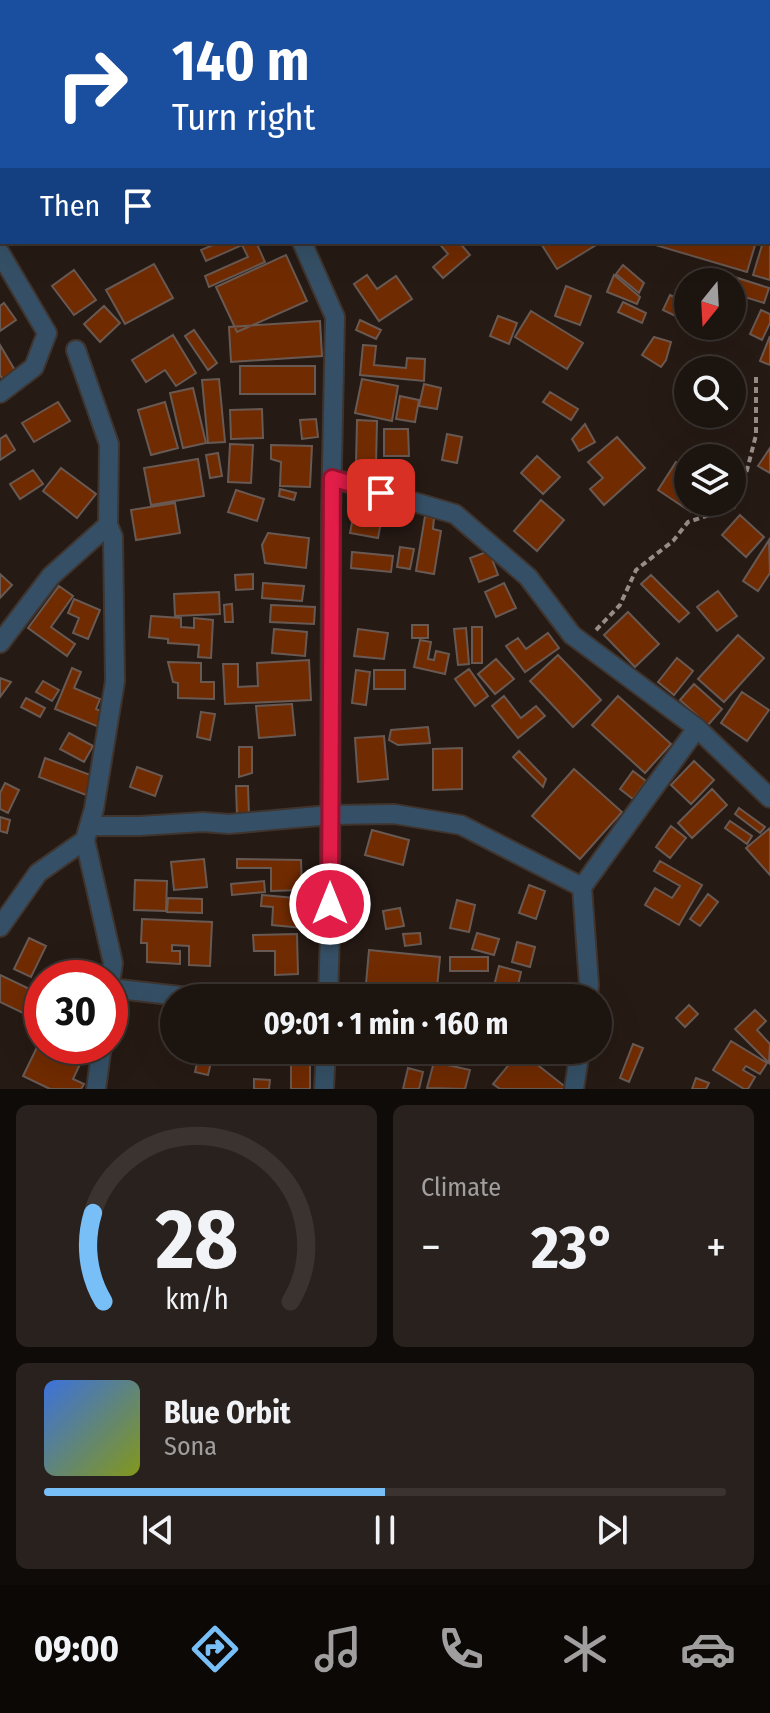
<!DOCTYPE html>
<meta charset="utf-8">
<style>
:root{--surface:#1c140f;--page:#29211d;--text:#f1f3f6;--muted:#a09e9e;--line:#3a332f;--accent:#78bff8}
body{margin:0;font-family:"Fira Sans Condensed",sans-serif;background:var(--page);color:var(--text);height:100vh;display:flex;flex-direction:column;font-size:30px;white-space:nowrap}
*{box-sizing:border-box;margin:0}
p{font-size:26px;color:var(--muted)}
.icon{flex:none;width:44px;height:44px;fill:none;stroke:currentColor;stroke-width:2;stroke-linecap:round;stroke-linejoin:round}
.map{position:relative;height:1089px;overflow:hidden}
.sheet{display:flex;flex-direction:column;gap:16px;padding:16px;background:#0f0b08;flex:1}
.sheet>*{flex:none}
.hud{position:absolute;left:0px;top:0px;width:770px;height:244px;box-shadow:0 8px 32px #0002,0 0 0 2px var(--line);background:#1a4fa0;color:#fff;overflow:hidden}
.needle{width:52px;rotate:198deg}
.tools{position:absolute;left:674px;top:268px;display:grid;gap:16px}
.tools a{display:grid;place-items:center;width:72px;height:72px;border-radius:50%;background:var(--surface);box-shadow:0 8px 32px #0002,0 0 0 2px var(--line);font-size:40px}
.speed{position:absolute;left:24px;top:960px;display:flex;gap:16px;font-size:40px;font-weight:700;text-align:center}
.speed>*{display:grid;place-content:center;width:104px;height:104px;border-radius:50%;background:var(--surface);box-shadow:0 8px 32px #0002,0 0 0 2px var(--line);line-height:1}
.speed .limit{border:12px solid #d22;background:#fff;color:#111}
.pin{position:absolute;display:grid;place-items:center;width:68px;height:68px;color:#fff;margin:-34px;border-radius:16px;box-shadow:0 4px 12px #0006}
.me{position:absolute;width:88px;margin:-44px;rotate:0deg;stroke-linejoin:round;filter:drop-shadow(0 0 6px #0008)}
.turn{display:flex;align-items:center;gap:28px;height:168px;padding:0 40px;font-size:36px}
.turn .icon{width:104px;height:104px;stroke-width:2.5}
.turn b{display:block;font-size:56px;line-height:68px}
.then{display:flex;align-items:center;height:76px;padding:0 40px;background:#0003;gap:16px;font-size:30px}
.big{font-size:60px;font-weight:700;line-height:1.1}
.sheet .card{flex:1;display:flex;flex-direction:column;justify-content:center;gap:12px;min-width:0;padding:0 28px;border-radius:12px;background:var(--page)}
.sheet .dial{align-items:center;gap:0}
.dial svg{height:208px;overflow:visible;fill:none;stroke:var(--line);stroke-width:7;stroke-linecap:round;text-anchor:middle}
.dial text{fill:var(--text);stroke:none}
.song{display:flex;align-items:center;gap:24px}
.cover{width:96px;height:96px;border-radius:12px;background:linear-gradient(135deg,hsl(220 70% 55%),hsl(70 70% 35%))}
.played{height:8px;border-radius:4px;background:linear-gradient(90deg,var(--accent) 50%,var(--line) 50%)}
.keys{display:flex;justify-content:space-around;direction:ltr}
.heat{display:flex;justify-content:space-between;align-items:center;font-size:44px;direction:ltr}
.sheet .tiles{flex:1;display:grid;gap:16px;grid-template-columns:1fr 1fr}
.card:last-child{grid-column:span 2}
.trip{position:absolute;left:160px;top:984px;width:452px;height:80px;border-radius:40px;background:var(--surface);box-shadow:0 8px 32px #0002,0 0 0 2px var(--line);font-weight:700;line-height:80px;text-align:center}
.tabs{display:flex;height:128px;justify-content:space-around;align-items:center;background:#0b0806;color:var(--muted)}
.tabs .icon{width:56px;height:56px}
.tabs .current{color:var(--accent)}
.tabs b{font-size:36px;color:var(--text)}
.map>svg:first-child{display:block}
.building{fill:#712b00;stroke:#695953;stroke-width:2}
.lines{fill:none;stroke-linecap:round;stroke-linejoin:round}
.minor-casing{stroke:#3f342e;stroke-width:22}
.path{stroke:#988d88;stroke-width:4;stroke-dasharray:6 4;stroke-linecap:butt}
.minor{stroke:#355066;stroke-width:18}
.route-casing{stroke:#92132f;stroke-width:20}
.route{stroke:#e11d48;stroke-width:14}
</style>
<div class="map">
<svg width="770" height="1089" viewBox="0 0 770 1089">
<rect width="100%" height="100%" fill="#261a14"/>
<path class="building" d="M18,0H74L71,2H19Z
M768,228L770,229V280L753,275L763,242H768Z
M220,242H256L265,262L209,287L205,276L248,257L242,245L206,261L201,250Z
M438,242H459L470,255L443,278L433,267L448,254Z
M540,242H601L557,269Z
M652,242H756L747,272L652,244Z
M286,255L307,301L237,332L216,287Z
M154,264L173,298L125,324L106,290Z
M623,265L644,283L639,293L616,274Z
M74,270L96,300L74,315L52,286Z
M722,273L769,288L764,303L732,293V282H720Z
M367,275L377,289L396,276L412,299L379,321L354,284Z
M614,275L640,297L637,304L607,292Z
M566,286L591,296L580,325L555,316Z
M670,295L688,304V322L663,310Z
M623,302L646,313L642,323L618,312Z
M4,303L16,320L0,331V306Z
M104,306L120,323L100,342L84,324Z
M761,310L770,314V323L762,340L750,334Z
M531,311L583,343L567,369L515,337Z
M498,316L517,323L509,344L490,336Z
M360,320L381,330L376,339L356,330Z
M320,321L322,356L231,362L229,327Z
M194,330L217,363L208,370L185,336Z
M173,335L196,373L176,386L165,370L146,382L132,360Z
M770,336V365L760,361Z
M654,337L671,342L666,360L661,367L642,355Z
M0,345L16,372L3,380L0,375Z
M363,345L376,346L374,365L406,368L407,358L425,359L424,381L360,375Z
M240,366H315V394H240Z
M219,379L225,442L208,443L202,380Z
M362,379L398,386L392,421L355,413Z
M424,384L441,388L437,409L419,406Z
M193,388L206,443L183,448L170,393Z
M550,392L578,409L571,420L543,402Z
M400,396L419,400L415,422L396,419Z
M58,402L70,421L34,442L22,423Z
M165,402L178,448L151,455L138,410Z
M262,409L263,438L231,439L230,410Z
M316,419L318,437L302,439L300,420Z
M357,420L377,421L376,465L356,464Z
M585,424L595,442L579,451L572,439Z
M384,429H408L409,456H384Z
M447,434L462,437L457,463L442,460Z
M6,435L15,450L0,460V439Z
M617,437L645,468L604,505L590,489L603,478L588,462Z
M230,444L253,445L251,483L228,482Z
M271,445L312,446L310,487L280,486L281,462L271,459Z
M770,448V473L758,466Z
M218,453L222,476L210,478L206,455Z
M537,456L560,477L543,494L521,473Z
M198,459L204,496L151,505L144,468Z
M676,462L688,470V502H698L691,512L658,490Z
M61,468L96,494L77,518L43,491Z
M33,470L43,484L20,499L10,484Z
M280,489L296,493L294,500L279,496Z
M236,490L264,499L257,521L228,512Z
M541,500L564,520L537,551L514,531Z
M175,503L180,533L136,540L131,510Z
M355,506L383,511L378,538L350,533Z
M740,515L764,537L746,557L722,535Z
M425,516L434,518L433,529L441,531L434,574L416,571Z
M268,533L309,538L306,568L265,563L262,545Z
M769,540L770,573L758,591L743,581Z
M400,547L414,549L410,569L397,567Z
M489,551L498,575L479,582L470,558Z
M352,552L393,556L391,572L351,568Z
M0,574L12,585L0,598Z
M253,574V589L236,590L235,575Z
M651,575L689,613L679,622L641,584Z
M263,583L304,586L302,601L262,598Z
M504,583L516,608L496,617L485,592Z
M59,586L73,596L51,627L75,644L67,656L28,628Z
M718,591L737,616L717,631L697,607Z
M219,592L220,614L175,616L174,594Z
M74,599L100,610L88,639L73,633L79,618L68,613Z
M232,604L233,622H225L224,605Z
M271,605L315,607L314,624L270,622Z
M628,612L659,644L635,667L604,635Z
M151,616L181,618V627L194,628V618L213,620L211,658L198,657L199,645L168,643V639L149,637Z
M412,625H428V638H412Z
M472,627H482V663H472Z
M466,628L469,664L458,665L454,629Z
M274,629L307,632L305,656L272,653Z
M358,629L388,633L384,659L354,656Z
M548,633L559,648L525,672L506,646L518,638L526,649Z
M738,635L764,658L724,702L698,679Z
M420,640L431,642L428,659L434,660L436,651L449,654L445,674L414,667Z
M558,655L601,700L573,727L530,681Z
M677,658L693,671L674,695L658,682Z
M496,659L514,679L495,694L478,674Z
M309,660L311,700L225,704L223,664H238V687L258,686L257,663Z
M168,662L201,663V682H214V699L178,698V683L173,682Z
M72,668L81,672L74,688L100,699L96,709L105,713L99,727L55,709Z
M469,669L488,696L475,706L455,679Z
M356,670L370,672L366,705L352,703Z
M374,670H405V689H374Z
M0,678L11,682L0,697Z
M43,681L59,690L52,701L36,692Z
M694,684L722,709L708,725L680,700Z
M742,692L769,710L747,741L721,723Z
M504,696L521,718L536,706L545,716L518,738L492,706Z
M618,696L671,744L645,773L592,725Z
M26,698L45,708L40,717L21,707Z
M292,704L295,735L259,738L256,706Z
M201,712L215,714L210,740L197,737Z
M428,727L430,743L398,745L389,740L391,730Z
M69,733L93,746L84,762L60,749Z
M384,736L388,779L358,782L355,738Z
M239,747H252V773L239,777Z
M462,748V789L433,790V749Z
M519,751L546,779L543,787L513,757Z
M45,758L93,776L86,795L39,777Z
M694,761L714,780L691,804L671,785Z
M137,767L162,776L155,796L130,787Z
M574,769L622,812L580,859L532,816Z
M633,771L646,781L633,799L620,789Z
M5,783L19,790L8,813L0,809V793Z
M236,786H248L249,816H237Z
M712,789L727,805L692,838L678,823Z
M739,808L765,827L760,833L735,814Z
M0,817L10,820L7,833L0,831Z
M730,821L752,836L747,844L725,828Z
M671,826L686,838L670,858L656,847Z
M770,828V875L746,848Z
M372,830L409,840L403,865L365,855Z
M204,859L207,887L174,890L171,862Z
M237,859L301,860L302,890L271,891V868H237Z
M660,861L702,885L679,925L645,905L655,888L672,898L680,886L654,871Z
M135,880L167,881L166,911L134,910Z
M264,881L265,892L232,895L231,884Z
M529,885L545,891L536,919L519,913Z
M708,894L718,902L700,926L690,919Z
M262,895L306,899L303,928L272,925L273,907L261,906Z
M168,898L202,899V913L167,912Z
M457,900L475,905L469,932L450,928Z
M400,908L404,926L386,929L383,911Z
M142,919L212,922L210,966L189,965V946L172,945V951H180V964L147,962V943H141Z
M420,933L421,944L405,946L403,934Z
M477,933L499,939L494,955L472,949Z
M297,934L298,974L275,975V951H254L253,935Z
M29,938L46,946L31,977L14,969Z
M517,942L535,947L530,967L512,962Z
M369,950L440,957L436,998H394L365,995Z
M450,957H488V971H450Z
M499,966L521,972L515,998H491Z
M0,975L42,995V1022L0,1002Z
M444,988L483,996L482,998H442Z
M543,988L554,991L553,998H541Z
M689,1005L698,1014L685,1027L676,1018Z
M755,1010L766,1021L757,1030L770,1044L769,1063L735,1029Z
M42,1037V1046H57L55,1049L81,1062L73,1079L84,1084L81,1089H50L23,1076Z
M731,1041L767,1063L760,1074L746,1066L743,1070L755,1077L748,1089H744L713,1070Z
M633,1044L643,1048L629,1082L620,1078Z
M200,1050H214L208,1075L195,1072Z
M366,1050H386L383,1060L365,1056Z
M443,1050H471L469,1057Z
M520,1051L568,1089H500L493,1084Z
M434,1062L470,1070L465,1089L427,1088Z
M291,1063H310V1089H291Z
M408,1068L423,1072L419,1089H403Z
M696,1078L709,1083L706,1089H692Z
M254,1079L270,1080L269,1089H254Z"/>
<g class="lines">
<g class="minor-casing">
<path id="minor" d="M108,0L110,2
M403,0L405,2
M584,2L587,0
M768,93L770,94
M0,195L2,193
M302,242L335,317L331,515L330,934L328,998
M0,253L47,333L34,367L0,393
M76,350L109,444L108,525L113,537L115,681L94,809L89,826
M332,478L455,514L528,577L572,635L697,728L770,798
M0,643L51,576L108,525
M85,840L113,963L110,983
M0,927L38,873L85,840L89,826H139L203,822L229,824L330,815L394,814L461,825L582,887
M110,988L197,998
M588,998L589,985L582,887L697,728
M96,1089L102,1046
M324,1089L326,1050
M574,1089L580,1050"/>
</g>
<path class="path" d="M596,630L620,605L636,570L673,541L688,522L734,507L747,470L756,435V377"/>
<use href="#minor" class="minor"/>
</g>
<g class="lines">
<g class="route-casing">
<path id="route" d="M330,904L332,478L381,493"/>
</g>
<use href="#route" class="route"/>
</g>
</svg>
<div class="tools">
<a><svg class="needle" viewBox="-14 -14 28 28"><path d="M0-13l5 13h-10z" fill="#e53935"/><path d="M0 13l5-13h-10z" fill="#a09e9e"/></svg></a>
<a><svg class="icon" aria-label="search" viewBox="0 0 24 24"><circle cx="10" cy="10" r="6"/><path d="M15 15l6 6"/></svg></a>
<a><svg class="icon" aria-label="layers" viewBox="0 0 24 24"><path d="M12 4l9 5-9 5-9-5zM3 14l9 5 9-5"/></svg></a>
</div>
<div class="speed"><div class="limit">30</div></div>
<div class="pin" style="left:381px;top:493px;background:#d93025"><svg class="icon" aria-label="arrive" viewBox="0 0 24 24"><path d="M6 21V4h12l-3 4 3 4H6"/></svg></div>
<svg class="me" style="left:330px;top:904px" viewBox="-20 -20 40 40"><circle r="17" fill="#e11d48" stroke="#fff" stroke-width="3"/><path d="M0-11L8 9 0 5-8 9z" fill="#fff"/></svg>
<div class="trip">09:01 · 1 min · 160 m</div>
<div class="hud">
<div class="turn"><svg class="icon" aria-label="right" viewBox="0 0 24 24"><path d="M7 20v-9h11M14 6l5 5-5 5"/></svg><div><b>140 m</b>Turn right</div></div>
<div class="then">Then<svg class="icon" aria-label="arrive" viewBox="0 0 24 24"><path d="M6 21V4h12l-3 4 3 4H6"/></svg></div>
</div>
</div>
<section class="sheet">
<div class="tiles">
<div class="card dial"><svg viewBox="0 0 100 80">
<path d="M14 69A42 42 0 1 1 86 69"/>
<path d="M14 69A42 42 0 0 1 10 35" stroke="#78bff8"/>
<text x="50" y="56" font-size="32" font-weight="700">28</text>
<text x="50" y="72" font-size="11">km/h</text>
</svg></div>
<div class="card"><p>Climate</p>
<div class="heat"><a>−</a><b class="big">23°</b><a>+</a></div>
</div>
<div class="card">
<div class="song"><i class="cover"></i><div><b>Blue Orbit</b><p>Sona</p></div></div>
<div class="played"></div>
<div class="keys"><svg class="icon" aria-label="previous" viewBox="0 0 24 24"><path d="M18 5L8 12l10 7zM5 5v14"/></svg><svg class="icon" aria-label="pause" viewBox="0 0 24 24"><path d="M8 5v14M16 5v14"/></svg><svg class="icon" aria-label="next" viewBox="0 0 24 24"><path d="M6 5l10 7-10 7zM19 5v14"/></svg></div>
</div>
</div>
</section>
<nav class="tabs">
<b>09:00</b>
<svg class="icon current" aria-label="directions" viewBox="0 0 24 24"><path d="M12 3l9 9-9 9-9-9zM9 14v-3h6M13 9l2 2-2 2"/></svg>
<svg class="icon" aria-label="music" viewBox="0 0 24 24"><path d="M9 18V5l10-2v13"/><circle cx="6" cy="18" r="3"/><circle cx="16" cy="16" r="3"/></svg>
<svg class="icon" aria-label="phone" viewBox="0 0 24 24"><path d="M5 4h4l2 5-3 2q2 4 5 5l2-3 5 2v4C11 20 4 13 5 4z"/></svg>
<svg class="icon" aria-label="climate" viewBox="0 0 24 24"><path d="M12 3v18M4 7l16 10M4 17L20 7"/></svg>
<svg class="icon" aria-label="car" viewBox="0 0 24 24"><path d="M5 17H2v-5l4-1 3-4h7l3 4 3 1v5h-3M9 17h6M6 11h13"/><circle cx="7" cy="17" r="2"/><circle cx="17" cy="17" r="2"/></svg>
</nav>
